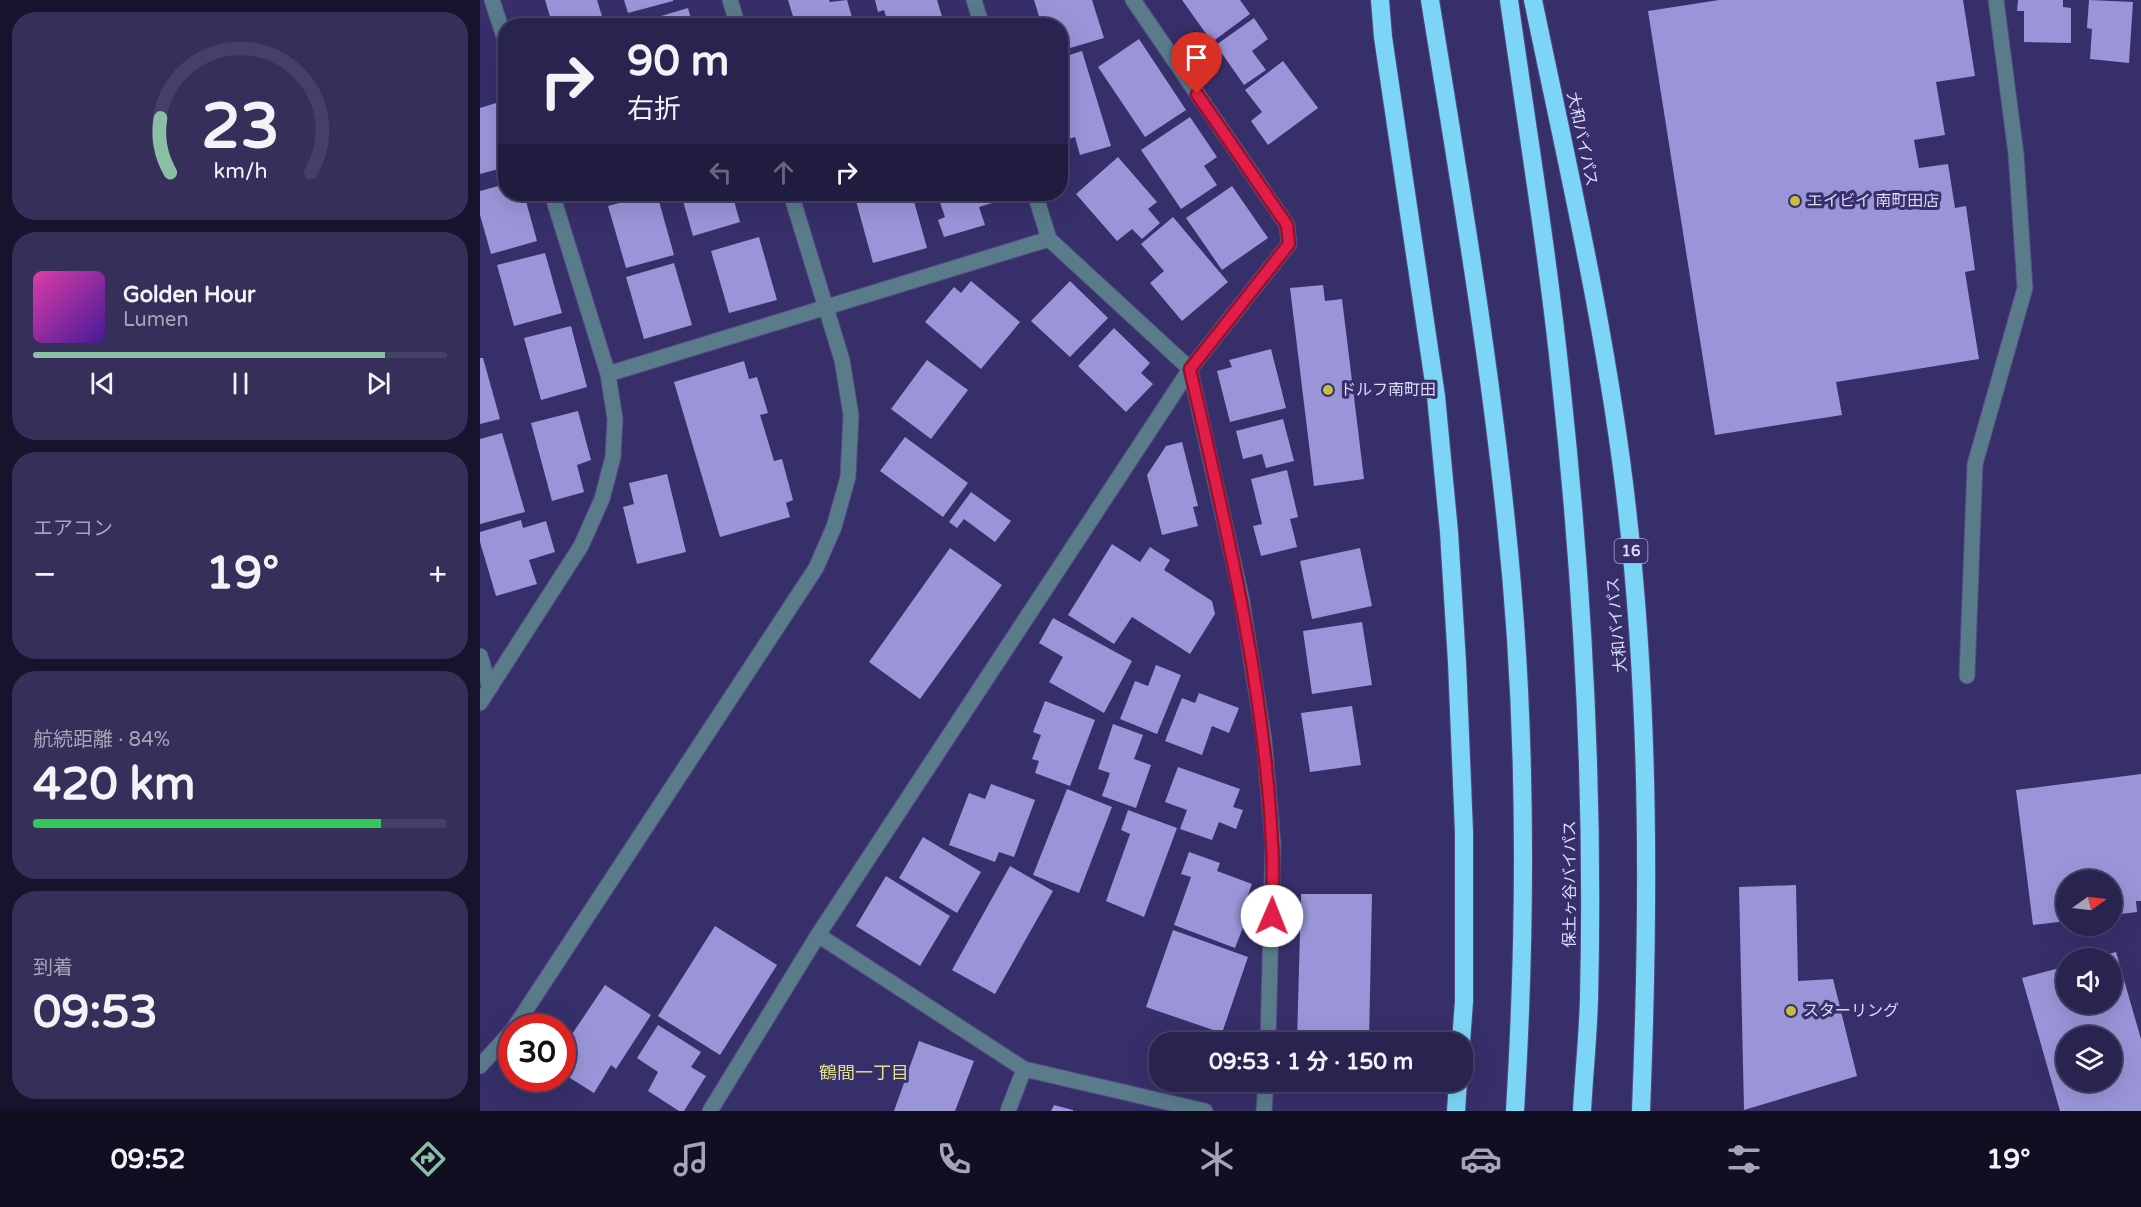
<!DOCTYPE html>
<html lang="ja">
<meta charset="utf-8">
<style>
:root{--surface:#292350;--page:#352f5a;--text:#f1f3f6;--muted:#a5a4b7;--line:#454067;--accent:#8abfa5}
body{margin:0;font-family:"Varela Round","Noto Sans JP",sans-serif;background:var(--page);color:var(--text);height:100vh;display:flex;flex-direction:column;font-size:22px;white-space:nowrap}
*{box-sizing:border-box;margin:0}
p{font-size:20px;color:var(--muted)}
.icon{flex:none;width:33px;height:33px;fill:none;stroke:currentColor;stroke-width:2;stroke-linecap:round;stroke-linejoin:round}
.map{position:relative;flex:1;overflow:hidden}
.sheet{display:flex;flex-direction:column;gap:12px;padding:12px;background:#17132c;width:480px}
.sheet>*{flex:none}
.top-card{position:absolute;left:18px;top:18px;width:570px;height:183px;border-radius:24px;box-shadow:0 6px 24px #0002,0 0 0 2px var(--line);background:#292350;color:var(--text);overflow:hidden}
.needle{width:39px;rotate:76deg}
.controls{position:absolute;left:1576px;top:870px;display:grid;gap:12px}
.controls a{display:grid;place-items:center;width:66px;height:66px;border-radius:50%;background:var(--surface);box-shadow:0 6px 24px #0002,0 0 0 2px var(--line);font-size:30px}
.speed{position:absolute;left:18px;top:1014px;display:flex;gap:12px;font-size:30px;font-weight:700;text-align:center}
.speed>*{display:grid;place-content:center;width:78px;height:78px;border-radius:50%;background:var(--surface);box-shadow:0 6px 24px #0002,0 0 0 2px var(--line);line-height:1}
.speed .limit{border:9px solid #d22;background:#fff;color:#111}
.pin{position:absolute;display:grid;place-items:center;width:51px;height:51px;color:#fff;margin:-62px -26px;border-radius:50% 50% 50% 0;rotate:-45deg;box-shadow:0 0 6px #0007}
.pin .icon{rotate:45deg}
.me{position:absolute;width:66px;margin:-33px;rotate:1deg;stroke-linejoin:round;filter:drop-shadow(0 0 4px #0008)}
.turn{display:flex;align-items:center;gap:21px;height:126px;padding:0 30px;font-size:27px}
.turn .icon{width:78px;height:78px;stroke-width:2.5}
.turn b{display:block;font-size:42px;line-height:51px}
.lanes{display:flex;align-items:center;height:57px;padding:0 30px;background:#0003;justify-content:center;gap:30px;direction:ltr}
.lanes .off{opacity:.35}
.big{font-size:45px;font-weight:700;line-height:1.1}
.sheet .card{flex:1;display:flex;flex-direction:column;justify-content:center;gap:9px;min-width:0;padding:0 21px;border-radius:24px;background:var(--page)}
.sheet .dial{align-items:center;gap:0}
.dial svg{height:156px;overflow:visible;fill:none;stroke:var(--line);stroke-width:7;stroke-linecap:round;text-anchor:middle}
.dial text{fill:var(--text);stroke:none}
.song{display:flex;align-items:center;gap:18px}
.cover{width:72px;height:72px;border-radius:9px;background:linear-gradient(135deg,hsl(320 70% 55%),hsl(260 70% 35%))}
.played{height:6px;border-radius:3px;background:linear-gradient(90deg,var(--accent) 85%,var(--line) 85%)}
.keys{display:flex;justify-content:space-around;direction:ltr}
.heat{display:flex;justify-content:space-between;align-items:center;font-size:33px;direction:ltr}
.charge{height:9px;border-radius:4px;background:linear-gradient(90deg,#34c759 84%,var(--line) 0)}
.trip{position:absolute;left:669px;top:1032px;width:324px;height:60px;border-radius:24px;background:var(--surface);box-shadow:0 6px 24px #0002,0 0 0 2px var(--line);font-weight:700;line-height:60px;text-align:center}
.dock{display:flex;height:96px;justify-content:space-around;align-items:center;background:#100e20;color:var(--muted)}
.dock .icon{width:42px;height:42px}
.dock .on{color:var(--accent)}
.dock b{font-size:27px;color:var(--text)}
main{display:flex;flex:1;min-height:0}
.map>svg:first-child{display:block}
.building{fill:#9995d8;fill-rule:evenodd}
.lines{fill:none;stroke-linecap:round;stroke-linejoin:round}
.minor-casing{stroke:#514b81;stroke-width:17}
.highway-casing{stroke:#514b81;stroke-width:20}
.minor{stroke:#597b8a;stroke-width:15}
.highway{stroke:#7cd4f7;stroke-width:18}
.route-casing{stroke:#92132f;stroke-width:15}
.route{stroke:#e11d48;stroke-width:10}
.poi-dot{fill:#c4bd3e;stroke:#372f6a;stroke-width:2}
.labels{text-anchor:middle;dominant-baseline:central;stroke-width:6;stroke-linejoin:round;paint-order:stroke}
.shield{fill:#372f6a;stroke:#aaa8ce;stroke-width:1.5}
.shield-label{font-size:15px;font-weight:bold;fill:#dcdcf9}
.street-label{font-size:16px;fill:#dcdcf9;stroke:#372f6a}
.poi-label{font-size:16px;fill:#dcdcf9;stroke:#372f6a;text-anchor:start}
.neighbourhood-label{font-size:18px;fill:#e1de8f;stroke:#372f6a}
</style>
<main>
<section class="sheet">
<div class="card dial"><svg viewBox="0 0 100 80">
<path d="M14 69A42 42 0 1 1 86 69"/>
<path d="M14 69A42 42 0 0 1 9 41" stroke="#8abfa5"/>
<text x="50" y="56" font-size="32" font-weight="700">23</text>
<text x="50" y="72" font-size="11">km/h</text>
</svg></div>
<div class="card">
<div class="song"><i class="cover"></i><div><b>Golden Hour</b><p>Lumen</p></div></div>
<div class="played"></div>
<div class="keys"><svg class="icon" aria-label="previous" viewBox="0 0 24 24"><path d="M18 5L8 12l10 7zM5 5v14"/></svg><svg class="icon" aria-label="pause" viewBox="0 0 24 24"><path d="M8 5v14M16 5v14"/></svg><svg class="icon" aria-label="next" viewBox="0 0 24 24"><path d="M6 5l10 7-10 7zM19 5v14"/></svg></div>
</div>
<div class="card"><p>エアコン</p>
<div class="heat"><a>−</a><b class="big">19°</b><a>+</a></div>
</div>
<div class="card"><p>航続距離 · 84%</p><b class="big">420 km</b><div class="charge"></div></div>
<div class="card"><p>到着</p><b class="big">09:53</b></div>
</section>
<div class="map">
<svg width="1661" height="1111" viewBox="0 0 1661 1111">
<rect width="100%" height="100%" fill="#372f6a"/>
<path class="building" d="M65,0H117L125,26H73Z
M144,0H193V1L148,13Z
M308,0H349L350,2L367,0L373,21L358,26H316Z
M395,0H457L464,23L455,26H409L404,10L398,12Z
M554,0H612L624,38L580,51V26H562Z
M702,0H760L770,14L732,42Z
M1239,0H1483L1495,76L1456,82L1465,135L1434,140L1439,168L1468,164L1475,208L1486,206L1495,270L1485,272L1499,359L1356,382L1362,415L1235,435L1168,11Z
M1538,0H1583V7L1591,8V43L1544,42V11H1537Z
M1609,0L1653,2L1649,63L1610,59L1612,29L1607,28Z
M208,8L213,26H162L161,22Z
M774,18L788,39L772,51L786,70L764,85L736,45Z
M659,39L706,110L665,137L618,67Z
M602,51L631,146L600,155L595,137L580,142V58Z
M803,61L838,108L788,145L771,121L782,112L765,90Z
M16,103L26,138V167L0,174V108Z
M710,117L737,157L724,166L737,185L701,209L661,150Z
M638,157L677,202L668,209L680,223L662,239L652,229L637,241L596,194Z
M26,184V194H44L57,241L11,254L0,215V191Z
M752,186L788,238L742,270L706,218Z
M173,194H177L194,255L146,268L128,206Z
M201,194H252L260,222L213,236Z
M406,194H432L447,248L393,263L376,201Z
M457,194H520L522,200L499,207L505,225L464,237L458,220L465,217Z
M693,217L748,282L702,321L670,283L684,271L661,244Z
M279,237L297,300L249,313L231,251Z
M65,253L82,313L34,326L17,265Z
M194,263L212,325L164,339L146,277Z
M491,281L540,322L501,369L445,322L474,287L481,293Z
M590,281L628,318L590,357L551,321Z
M843,285L845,301L862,299L884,479L834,486L810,288Z
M91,326L107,387L61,400L44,338Z
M634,328L670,363L661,373L673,384L646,412L598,366Z
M791,349L806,408L750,422L737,371L752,367L749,360Z
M0,358H3L20,419L0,424Z
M447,360L488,390L451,439L411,409Z
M264,361L269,379L277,377L288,413L280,415L294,461L302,459L313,500L306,503L310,517L240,537L194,382Z
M98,411L111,460L97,465L104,492L72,501L51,423Z
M803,419L814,461L786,468L782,454L763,459L756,431Z
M22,433L45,512L0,524V439Z
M425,437L488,483L463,517L400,471Z
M702,442L718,506L713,507L718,526L682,535L667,475L686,446Z
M807,470L818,517L810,519L817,547L781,556L773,526L782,524L771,479Z
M187,474L206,552L157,564L143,507L154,504L149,483Z
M491,492L531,521L515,542L484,519L477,528L469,522Z
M41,520L43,528L66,521L75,552L49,560L57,584L16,596L0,542V532Z
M632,544L660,562L670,547L690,560L684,570L732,601L735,614L710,654L652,617L634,644L588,615Z
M470,548L522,585L440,699L389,662Z
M880,548L892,606L832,619L820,561Z
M573,618L652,661L624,713L569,682L583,657L559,643Z
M882,622L892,685L832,694L823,631Z
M676,665L701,675L677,734L640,719L655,681L668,686Z
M719,693L759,708L749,733L732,726L722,755L685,741L702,698L715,703Z
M565,701L615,720L590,786L555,773L559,761L552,759L561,735L553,732Z
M872,706L881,765L830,772L821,713Z
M633,724L663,735L654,759L671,765L656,808L622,796L630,773L618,769Z
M698,767L760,789L753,807L763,810L756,829L739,822L732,840L700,829L707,810L685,802Z
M1661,774V901H1656L1657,912L1632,915V880H1587V921L1553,925L1536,790Z
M511,784L555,800L534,857L519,852L515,862L469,845L489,793L505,799Z
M587,789L632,807L599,893L553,875Z
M648,810L697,828L664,917L626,901L650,834L641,830Z
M443,837L501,872L477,913L419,878Z
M709,852L740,863L737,871L772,884L761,914L767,917L755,948L694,925L711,877L701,874Z
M530,866L573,891L515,994L472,970Z
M406,876L470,916L440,966L376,926Z
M1316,885L1318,981L1353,979L1377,1076L1264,1110L1259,887Z
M821,894H892L889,1042H817Z
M235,926L297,965L240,1055L178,1016Z
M693,930L768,957L742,1033L666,1007Z
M1636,952L1661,1039V1111H1580L1542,978L1587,966V1004H1632V958H1614ZM1587,1036H1632V1082H1587Z
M125,985L171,1015L136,1069L131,1065L114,1093L82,1073V1049Z
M178,1025L221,1052L211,1067L226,1076L204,1111H199L168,1091L178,1072L157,1058Z
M439,1041L494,1061L475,1111H414Z
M574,1105L593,1110V1111H571Z"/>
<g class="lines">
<g class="minor-casing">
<path id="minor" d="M12,0L26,43
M250,0L258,26
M494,0L502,26
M555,194L569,239L710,369L761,596L784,740L793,844L788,1042
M128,374L569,239
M0,656L10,688
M1487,676L1495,464L1545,288L1536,154L1516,0
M0,703L101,546L122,499L133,457L135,419L128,374L72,194
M338,935L544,1069L725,1111
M34,1028L336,568L354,527L368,477L371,415L362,360L311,194
M0,1066L32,1031
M230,1111L338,935L710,369L809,244L807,225L653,0
M528,1111L544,1069
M784,1111L786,1082"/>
</g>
<g class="highway-casing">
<path id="highway" d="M900,0L903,37L956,396L969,532L977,662L984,832V1001L981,1042
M950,0C978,174 1008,347 1026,522C1047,718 1047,915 1035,1111
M1029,0C1047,128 1068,255 1081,383C1103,587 1114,794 1109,999C1108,1036 1104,1074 1102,1111
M1053,0C1088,169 1128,338 1147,509C1170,709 1169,910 1161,1111
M976,1111L978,1082"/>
</g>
<use href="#minor" class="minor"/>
<use href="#highway" class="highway"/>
</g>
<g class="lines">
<g class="route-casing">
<path id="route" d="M717,94L807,225L809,244L710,369C746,526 784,682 792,843C794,867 792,892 792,916"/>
</g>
<use href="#route" class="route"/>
</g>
<g class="poi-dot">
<circle cx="1315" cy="201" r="6"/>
<circle cx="848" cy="390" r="6"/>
<circle cx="1311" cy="1011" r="6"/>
</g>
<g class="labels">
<rect class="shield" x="1134.5" y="539" width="33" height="24" rx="4.5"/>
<g class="shield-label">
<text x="1151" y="551">16</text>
</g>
<g class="street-label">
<text transform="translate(1102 139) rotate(78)">大和バイパス</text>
<text transform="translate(1137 625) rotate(-95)">大和バイパス</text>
<text transform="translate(1090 884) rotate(-90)">保土ヶ谷バイパス</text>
</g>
<g class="poi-label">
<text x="1327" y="201">エイビイ 南町田店</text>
<text x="860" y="390">ドルフ南町田</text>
<text x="1323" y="1011">スターリング</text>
</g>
<g class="neighbourhood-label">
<text x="384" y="1073">鶴間一丁目</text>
</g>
</g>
</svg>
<div class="controls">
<a><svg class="needle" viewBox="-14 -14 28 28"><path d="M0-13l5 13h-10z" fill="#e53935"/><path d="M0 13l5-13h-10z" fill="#a5a4b7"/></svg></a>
<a><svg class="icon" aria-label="sound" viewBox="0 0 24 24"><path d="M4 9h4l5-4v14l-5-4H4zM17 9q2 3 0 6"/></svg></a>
<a><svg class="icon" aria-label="layers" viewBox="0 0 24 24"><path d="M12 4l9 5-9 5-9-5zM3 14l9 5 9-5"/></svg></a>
</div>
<div class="speed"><div class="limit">30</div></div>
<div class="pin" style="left:717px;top:94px;background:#d93025"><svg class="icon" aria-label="arrive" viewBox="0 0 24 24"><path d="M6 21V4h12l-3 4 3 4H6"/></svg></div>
<svg class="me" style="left:792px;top:916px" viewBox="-20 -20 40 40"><circle r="19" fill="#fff"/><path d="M0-13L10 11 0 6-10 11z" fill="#e11d48"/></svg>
<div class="trip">09:53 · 1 分 · 150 m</div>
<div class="top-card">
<div class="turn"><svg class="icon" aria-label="right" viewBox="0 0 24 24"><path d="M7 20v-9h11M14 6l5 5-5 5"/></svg><div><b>90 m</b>右折</div></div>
<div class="lanes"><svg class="icon off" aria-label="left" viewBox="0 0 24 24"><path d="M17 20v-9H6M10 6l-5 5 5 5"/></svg><svg class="icon off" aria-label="ahead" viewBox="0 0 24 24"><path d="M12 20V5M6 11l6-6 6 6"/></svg><svg class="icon" aria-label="right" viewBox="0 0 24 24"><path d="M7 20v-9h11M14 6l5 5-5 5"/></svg></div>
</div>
</div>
</main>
<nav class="dock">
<b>09:52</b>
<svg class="icon on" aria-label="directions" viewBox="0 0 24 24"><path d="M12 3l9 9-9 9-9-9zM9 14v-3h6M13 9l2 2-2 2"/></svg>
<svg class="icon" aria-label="music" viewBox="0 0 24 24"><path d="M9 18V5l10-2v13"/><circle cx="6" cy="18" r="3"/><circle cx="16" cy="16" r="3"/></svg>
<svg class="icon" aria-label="phone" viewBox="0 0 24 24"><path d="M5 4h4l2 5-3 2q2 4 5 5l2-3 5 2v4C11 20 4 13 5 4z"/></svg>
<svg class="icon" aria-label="climate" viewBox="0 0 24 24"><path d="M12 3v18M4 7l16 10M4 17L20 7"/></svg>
<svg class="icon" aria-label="car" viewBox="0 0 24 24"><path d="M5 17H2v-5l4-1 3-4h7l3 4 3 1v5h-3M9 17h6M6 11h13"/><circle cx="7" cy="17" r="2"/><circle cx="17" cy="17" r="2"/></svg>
<svg class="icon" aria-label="filters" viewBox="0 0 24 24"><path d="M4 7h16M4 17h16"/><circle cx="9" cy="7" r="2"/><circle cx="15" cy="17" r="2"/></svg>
<b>19°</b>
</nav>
